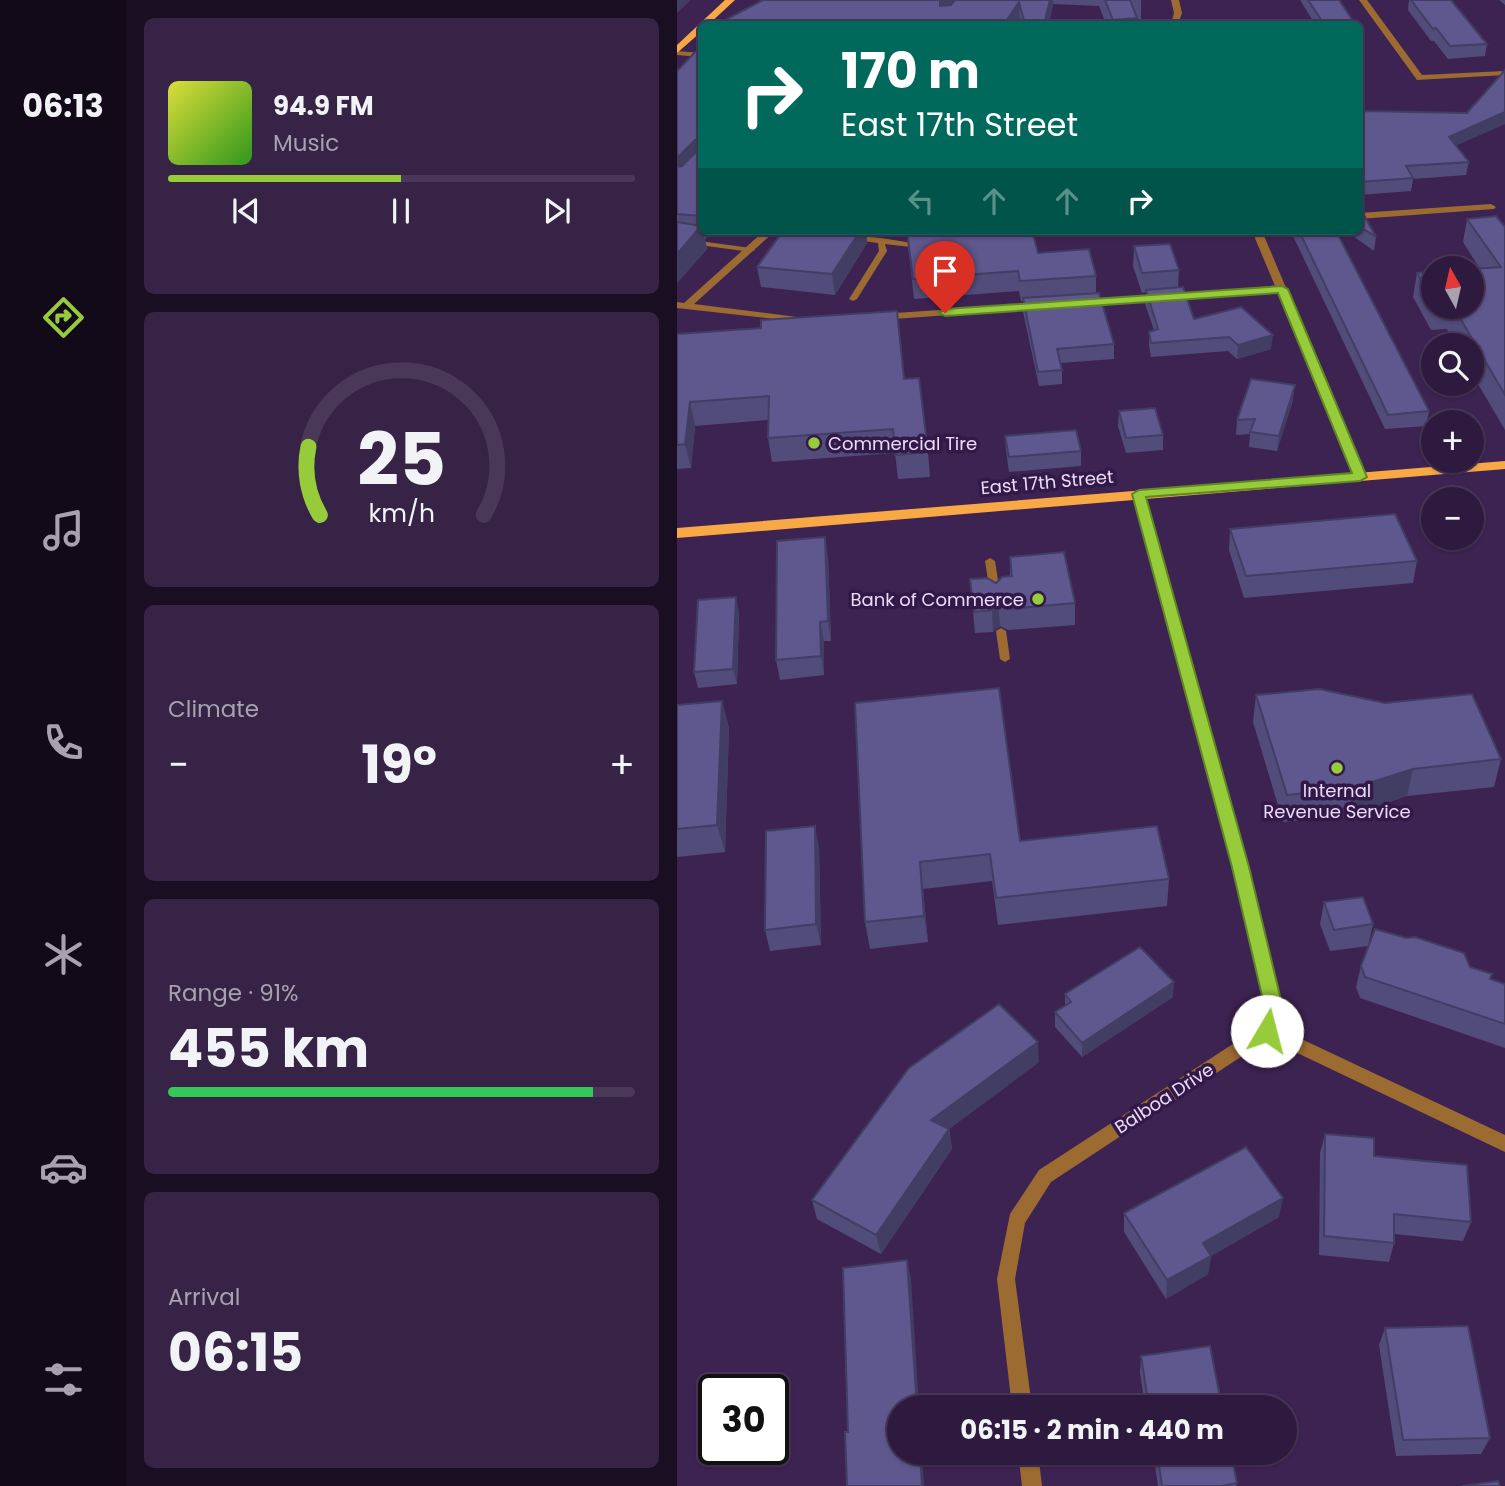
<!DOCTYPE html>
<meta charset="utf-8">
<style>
:root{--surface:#2e1a3e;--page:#362345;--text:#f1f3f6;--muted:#a7a1b0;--line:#493858;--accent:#96cc3a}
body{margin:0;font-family:Poppins,sans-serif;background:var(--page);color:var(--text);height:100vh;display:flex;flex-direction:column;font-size:26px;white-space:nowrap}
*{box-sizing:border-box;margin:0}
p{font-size:23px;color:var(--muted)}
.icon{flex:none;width:38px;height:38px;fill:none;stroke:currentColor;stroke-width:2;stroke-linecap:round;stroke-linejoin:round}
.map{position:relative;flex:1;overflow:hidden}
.panel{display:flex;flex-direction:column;gap:18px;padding:18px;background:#190e22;width:551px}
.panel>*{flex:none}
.guide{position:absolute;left:21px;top:21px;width:665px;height:214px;border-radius:10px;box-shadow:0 2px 5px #0004,0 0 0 2px var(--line);background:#00695c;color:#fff;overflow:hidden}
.needle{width:46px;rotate:352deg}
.tools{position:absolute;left:744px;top:256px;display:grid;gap:14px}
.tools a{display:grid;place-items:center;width:63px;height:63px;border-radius:50%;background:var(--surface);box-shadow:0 2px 5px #0004,0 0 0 2px var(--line);font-size:35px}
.speed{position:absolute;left:21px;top:1374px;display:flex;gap:14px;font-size:35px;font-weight:700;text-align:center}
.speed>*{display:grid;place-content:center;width:91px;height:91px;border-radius:50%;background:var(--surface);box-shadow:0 2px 5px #0004,0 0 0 2px var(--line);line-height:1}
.speed .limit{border:4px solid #111;border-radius:10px;background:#fff;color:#111}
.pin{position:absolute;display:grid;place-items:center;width:60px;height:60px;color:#fff;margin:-72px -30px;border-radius:50% 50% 50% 0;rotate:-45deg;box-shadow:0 0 7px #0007}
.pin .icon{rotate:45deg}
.me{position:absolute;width:77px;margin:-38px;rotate:8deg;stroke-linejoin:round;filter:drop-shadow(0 0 5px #0008)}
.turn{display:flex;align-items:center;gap:24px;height:147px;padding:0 28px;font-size:32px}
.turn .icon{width:91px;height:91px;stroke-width:2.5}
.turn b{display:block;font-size:49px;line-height:60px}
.lanes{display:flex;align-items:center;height:66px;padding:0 28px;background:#0003;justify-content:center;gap:35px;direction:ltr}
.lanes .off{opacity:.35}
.big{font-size:52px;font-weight:700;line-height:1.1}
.panel .tile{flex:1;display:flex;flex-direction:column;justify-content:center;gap:10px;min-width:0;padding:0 24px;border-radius:10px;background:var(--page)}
.panel .dial{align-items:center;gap:0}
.dial svg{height:182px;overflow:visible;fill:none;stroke:var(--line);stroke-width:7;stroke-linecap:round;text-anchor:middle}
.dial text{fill:var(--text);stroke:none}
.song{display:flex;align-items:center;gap:21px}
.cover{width:84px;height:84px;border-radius:10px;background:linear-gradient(135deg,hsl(60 70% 55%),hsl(110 70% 35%))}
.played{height:7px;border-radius:4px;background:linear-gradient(90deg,var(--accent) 50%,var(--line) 50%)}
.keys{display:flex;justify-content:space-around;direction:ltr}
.heat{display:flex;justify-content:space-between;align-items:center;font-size:38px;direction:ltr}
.charge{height:10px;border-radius:5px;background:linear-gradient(90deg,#34c759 91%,var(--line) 0)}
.trip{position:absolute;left:210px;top:1395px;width:410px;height:70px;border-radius:35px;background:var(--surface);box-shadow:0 2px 5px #0004,0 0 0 2px var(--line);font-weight:700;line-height:70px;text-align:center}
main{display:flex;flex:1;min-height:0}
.dock{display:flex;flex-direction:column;width:126px;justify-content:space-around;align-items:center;background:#120a19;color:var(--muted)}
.dock .icon{width:49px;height:49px}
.dock .on{color:var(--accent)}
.dock b{font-size:32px;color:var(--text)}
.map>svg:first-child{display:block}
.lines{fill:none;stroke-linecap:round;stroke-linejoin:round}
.lane{fill:#9c6b31;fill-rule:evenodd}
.street{fill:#9c6b31;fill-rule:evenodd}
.primary{fill:#f8a845;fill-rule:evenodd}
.wall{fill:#514c7a}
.shaded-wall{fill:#423e63}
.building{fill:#5e588e;stroke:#423e63;stroke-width:2}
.route{fill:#96cc3a;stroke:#628526;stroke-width:2}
.poi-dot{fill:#96cc3a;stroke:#331947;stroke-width:2.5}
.labels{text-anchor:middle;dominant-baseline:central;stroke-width:7;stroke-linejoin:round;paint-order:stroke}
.poi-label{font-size:18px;fill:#eadbf8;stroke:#331947;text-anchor:start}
.street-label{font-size:18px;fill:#eadbf8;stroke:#331947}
</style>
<main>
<nav class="dock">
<b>06:13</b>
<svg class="icon on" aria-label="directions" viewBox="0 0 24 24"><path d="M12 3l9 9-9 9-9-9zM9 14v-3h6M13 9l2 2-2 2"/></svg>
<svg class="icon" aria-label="music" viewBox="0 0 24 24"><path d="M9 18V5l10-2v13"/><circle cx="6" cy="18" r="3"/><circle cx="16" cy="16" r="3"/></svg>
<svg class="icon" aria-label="phone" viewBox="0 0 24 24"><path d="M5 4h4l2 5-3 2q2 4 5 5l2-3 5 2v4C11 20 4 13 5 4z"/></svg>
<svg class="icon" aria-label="climate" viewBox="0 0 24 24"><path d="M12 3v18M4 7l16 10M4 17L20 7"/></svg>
<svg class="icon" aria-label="car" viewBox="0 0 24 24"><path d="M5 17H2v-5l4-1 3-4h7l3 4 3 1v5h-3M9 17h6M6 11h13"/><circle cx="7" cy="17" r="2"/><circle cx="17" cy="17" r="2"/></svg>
<svg class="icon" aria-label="filters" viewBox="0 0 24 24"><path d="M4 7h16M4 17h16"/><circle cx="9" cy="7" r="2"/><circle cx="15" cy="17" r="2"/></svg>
</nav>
<section class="panel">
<div class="tile">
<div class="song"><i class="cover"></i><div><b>94.9 FM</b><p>Music</p></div></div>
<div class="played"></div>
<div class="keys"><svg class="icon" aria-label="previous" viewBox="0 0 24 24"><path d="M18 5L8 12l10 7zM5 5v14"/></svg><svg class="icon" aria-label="pause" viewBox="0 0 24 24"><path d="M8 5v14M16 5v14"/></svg><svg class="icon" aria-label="next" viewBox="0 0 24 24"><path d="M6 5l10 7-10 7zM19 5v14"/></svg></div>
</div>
<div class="tile dial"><svg viewBox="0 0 100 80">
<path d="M14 69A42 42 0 1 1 86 69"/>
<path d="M14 69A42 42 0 0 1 9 39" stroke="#96cc3a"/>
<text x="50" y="56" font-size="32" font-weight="700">25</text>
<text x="50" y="72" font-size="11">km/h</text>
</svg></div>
<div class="tile"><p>Climate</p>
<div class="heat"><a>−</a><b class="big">19°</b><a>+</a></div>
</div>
<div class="tile"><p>Range · 91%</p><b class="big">455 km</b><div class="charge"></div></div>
<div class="tile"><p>Arrival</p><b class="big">06:15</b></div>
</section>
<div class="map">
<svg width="828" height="1486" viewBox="0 0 828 1486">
<rect width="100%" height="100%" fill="#3d2352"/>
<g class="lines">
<path class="lane" d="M172,235L204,238L242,244L246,246L242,248L208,244L210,251L180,299L176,301L172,299L202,251L201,243L172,239Z
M0,238L74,248L78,250L74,252L0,242Z
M313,558L318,561L323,593L318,596L313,593L308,561Z
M324,628L329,631L333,659L328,662L323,659L319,631Z"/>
<path class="street" d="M494,0H502L505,13L501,24H494L497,13Z
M682,0H690L745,75L828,71V75L740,80Z
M0,51L24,53V57L0,55Z
M814,204L819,207L817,209L682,219V213Z
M87,231H98L17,304L120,317L125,320L124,322L0,308V302L7,303Z
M575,231H585L689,477L687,479L683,480L677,477L601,292L406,306L401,303L406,300L598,286Z
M365,303L369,304V308L203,320L198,317L203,314Z
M462,490L468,494L571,867L603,1000L599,1027L828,1135V1152L591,1039L374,1182L348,1223L338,1279L355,1407H335L320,1279L333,1214L362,1170L582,1027L587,1000L555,867L456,494Z
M341,1452H361L365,1486H345Z"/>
<path class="primary" d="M48,0H58L32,24H24V32L0,53V45Z
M828,461V469L0,538V528Z"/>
</g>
<path class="wall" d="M86,0H464V19L460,20V24H429L422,6L376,4L372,24H343V22Z
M623,0H662L678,24H638Z
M732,0H774L810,44L808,56L771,59L757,41H754L731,10Z
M822,0H828V5Z
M24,46V231H36L28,239L30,249L0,283V71Z
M828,70V124L779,145L792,162L789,175L736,179L734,191L682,195V111L790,113Z
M682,206L699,237L697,251L669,231H682Z
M790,219L828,227V430L794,372V345H779L770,329L754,330L736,297L740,273L756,272V306H794L803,269L786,242Z
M106,231H355L361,253L419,276V293L437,344V359L383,363L385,370V384L362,386L346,312V301H344L342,291L237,299L230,235L189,232L190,243L158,295L84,287L80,267Z
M617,231H659L752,411L749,426L708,429L616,236Z
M457,246L502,270L501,288L517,319L594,349L560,359L551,351L474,357L472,346V332L477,330L468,304L469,292L465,293L456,266Z
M0,334L227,379L251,452L253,477L221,479L218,453L95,462L91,438V420L18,426L14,468L0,469Z
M616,400L600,451L572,447L573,434L559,435L560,420Z
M442,411L486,435V450L449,453L441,426Z
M328,436L404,451V466L332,472L329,450Z
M553,529L740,561L736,583L567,598L552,550Z
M151,556L154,641H147V675L103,680L99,660Z
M333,557L398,603V625L331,630L323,626L316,632L298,633L293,579L319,583L333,576Z
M62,612L60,684L21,688L17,672Z
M579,695L824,759L817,787L730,796L671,816L606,822L576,722Z
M45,701L52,728L48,852L0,857V705Z
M178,703L343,841L492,879L490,906L321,925L315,881L246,889L251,942L193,949L188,922Z
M142,847L144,945L93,951L88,930Z
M647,902L696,924L691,946L653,951L643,924Z
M684,966L793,967L813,979L828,984V1048L683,998L679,987Z
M388,994L496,997L405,1057L378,1027V1012L388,1006Z
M362,1062L272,1129L275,1149L204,1254L140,1219L135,1200Z
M648,1134L697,1156L794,1222L786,1241L717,1234V1243L712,1262L642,1255L643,1153Z
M447,1213L602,1217L534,1256L531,1274L489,1299L447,1232Z
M708,1328L813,1438L804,1454L719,1456L702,1345Z
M464,1356L545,1407H468L463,1373Z
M476,1452H554L560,1483L559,1486H481Z"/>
<path class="shaded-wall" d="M0,0H14L0,13Z
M264,0H282L264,22L263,2Z
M373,0H376V4L372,24H367Z
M342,2L343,22L341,24H327Z
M828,112V124L769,150L772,137Z
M18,140L22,162L0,178V158Z
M24,227V231H26L30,249L0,283V254Z
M27,231H36L29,239Z
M183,231H189L190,243L158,295L155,274Z
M596,335L594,349L560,359L561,345Z
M618,385L616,400L600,451L602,436Z
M13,402L18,426L14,468L8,444Z
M148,537L151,556L154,641L151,621Z
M59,597L62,612L60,684L56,669Z
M321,604L323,626L316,632L315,610Z
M143,622L147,641V675L144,656Z
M45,701L52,728L48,852L40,825Z
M736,769L730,796L671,816L676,788Z
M138,826L142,847L144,945L139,924Z
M243,862L246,889L251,942L247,916Z
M497,982L496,997L405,1057V1043Z
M361,1042L362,1062L257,1140L254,1120Z
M272,1129L275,1149L204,1254L199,1235Z
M606,1198L602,1217L534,1256L531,1274L489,1299L490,1280L526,1243Z
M230,1260L234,1278L242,1407H240Z
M243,1452H245L247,1486H245Z"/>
<path class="building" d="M86,0H264L263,2V6L274,5L278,0H373L367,24H348L342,2L327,24H45L50,19Z
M428,0H453L460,18L436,20Z
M631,0H662L678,24H647Z
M734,0H774L810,44L773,46L759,28L756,29Z
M24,46V216L0,214V167L5,166L22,149V140H18L0,158V71Z
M828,70V112L772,137L792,162L729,166L736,178L682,182V111L790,113Z
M682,206L699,237L682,226Z
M819,216L828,227V395L776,306H794V269L824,267L790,219Z
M0,222L24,226L0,254Z
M106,231H183L155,274L80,267Z
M230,231H238L256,236L314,231H355L361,253L412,249L419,276L343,281L341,271L236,279Z
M622,231H659L752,411L711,415Z
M493,244L502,270L465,273L457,246Z
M756,272V301L740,273Z
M506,287L517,319L564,307L596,335L561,345L552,337L474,343L472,332L481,329L469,290Z
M422,293L437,344L380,349L385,370L361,372L346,298Z
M220,311L227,379L242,378L251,452L218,455L216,429L91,438L92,396L13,402L8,444L0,445V334L84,328V320Z
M574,379L618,385L602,436L573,432L578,419L560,420Z
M478,408L486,435L449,438L442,411Z
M399,430L404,451L332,457L328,436Z
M718,514L740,561L569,576L553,529Z
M148,537L151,621L143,622L144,656L99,660L100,541Z
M387,552L398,603L330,609L321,604L315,610L297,612L293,579L310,578L319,583L325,577L335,576L333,557Z
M59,597L56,669L17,672L21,600Z
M322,688L343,841L480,826L492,879L319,898L313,854L243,862L247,916L188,922L178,703Z
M642,689L708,703L795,694L824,759L736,769L676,788L610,795L579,695Z
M45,701L40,825L0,829V705Z
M138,826L139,924L88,930L89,831Z
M686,897L696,924L657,930L647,902Z
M698,929L729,938L738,937L787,953L793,967L815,974L813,979L828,984V1024L688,977L684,966Z
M463,947L497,982L405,1043L378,1012L394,1002L388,994Z
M322,1004L361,1042L254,1120L272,1129L199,1235L135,1200L232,1068Z
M648,1134L697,1138V1156L790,1165L794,1222L717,1214V1243L647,1236Z
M569,1147L606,1198L526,1243L534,1256L490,1280L447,1213Z
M230,1260L240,1407H222V1452H243L245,1486H170L168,1432H171L166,1268Z
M791,1326L813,1438L726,1440L708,1328Z
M533,1346L545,1407H472L464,1356Z
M480,1452H554L560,1483L545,1486H485Z
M821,1481L823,1486H785Z"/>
<path class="route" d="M605,286L611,289L690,477L683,481L469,497L572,867L604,1000L596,1037L590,1039L583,1037L580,1031L586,1000L555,867L455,494L462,490L675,473L601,293L268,316L262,313L268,309Z"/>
<g class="poi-dot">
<circle cx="137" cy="443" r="7"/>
<circle cx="361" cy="599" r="7"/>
<circle cx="660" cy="768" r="7"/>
</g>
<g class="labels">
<g class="poi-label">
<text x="151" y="443">Commercial Tire</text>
<text x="347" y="599" text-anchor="end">Bank of Commerce</text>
<text x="660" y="790" text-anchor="middle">Internal<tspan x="660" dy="21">Revenue Service</tspan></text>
</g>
<g class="street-label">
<text transform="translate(370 482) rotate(-5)">East 17th Street</text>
<text transform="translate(487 1098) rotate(-33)">Balboa Drive</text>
</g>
</g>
</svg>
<div class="tools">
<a><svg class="needle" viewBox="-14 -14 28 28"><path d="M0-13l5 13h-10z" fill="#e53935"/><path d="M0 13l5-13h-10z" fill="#a7a1b0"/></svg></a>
<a><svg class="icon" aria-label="search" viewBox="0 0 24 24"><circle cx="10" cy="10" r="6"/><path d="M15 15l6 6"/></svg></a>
<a>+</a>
<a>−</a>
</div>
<div class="speed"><div class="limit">30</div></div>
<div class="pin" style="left:268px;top:313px;background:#d93025"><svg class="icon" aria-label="arrive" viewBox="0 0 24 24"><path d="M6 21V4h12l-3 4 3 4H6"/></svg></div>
<svg class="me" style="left:590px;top:1031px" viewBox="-20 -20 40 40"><circle r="19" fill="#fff"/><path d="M0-13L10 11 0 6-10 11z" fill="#96cc3a"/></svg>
<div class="trip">06:15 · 2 min · 440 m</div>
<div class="guide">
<div class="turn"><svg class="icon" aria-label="right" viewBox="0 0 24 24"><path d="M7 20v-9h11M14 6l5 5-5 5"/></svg><div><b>170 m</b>East 17th Street</div></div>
<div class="lanes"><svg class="icon off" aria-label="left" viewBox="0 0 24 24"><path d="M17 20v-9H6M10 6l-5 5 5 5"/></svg><svg class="icon off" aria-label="ahead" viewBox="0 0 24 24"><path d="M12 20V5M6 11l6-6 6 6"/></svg><svg class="icon off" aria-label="ahead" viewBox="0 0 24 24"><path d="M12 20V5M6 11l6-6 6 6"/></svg><svg class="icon" aria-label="right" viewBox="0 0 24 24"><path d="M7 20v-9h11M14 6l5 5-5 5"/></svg></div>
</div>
</div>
</main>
